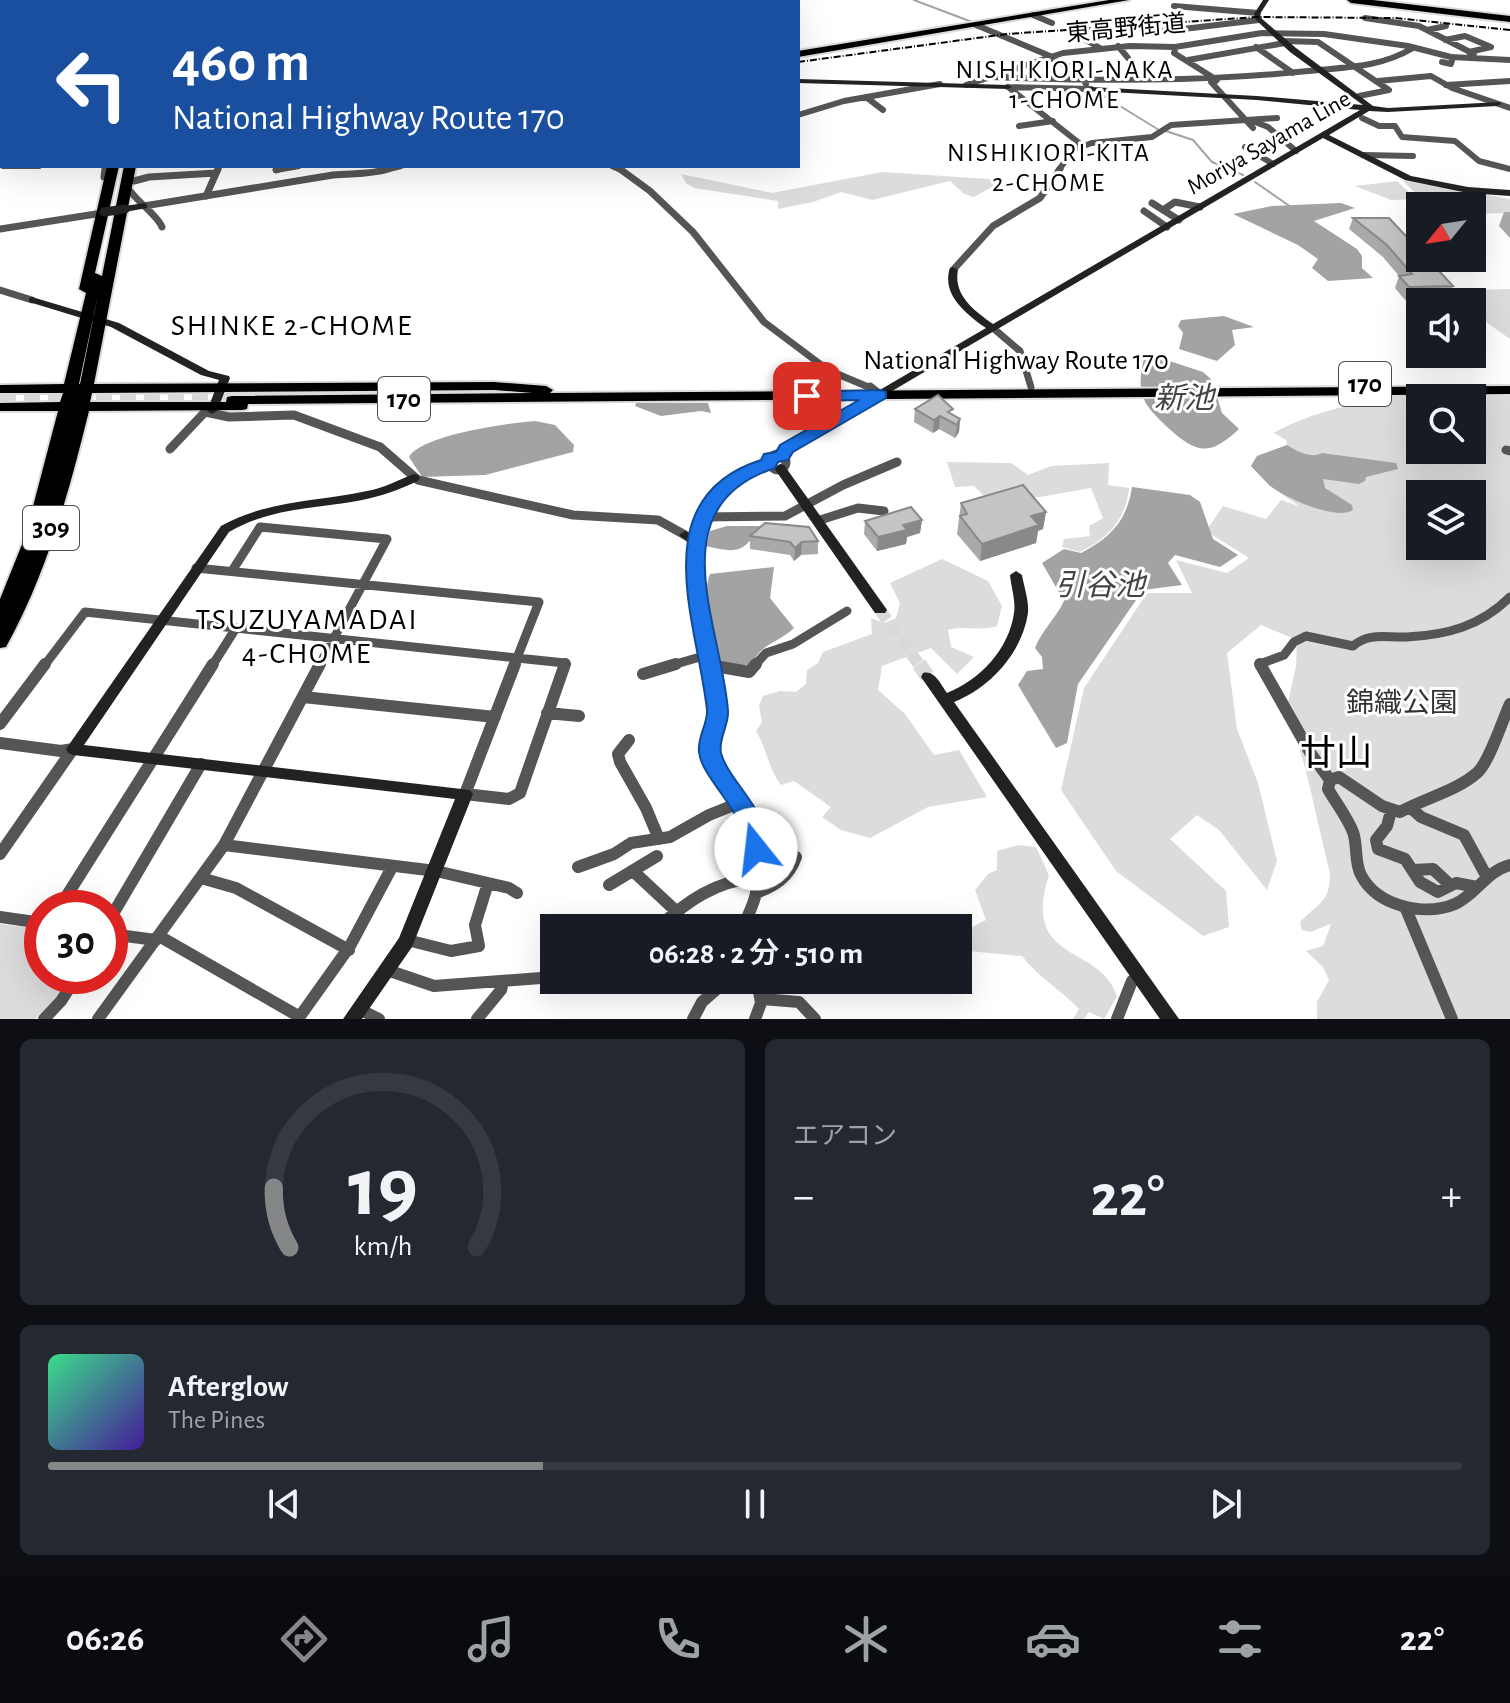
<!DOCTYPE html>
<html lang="ja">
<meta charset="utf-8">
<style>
:root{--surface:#171b24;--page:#242831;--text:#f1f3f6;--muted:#9ea1a6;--line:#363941;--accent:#858687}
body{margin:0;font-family:"Alegreya Sans","Noto Sans JP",sans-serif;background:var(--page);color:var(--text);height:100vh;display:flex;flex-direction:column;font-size:30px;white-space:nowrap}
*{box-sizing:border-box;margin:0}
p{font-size:26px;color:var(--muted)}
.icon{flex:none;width:44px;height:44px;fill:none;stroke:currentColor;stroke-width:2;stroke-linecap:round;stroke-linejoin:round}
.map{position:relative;height:1019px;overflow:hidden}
.panel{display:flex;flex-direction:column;gap:20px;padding:20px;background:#0d0f14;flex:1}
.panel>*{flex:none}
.banner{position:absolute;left:0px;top:0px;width:800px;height:168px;box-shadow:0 8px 32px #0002;background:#1a4fa0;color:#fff;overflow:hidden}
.needle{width:52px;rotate:240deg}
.buttons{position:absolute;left:1406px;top:192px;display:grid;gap:16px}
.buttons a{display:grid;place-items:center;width:80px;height:80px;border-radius:0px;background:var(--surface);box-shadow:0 8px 32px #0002;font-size:40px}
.speed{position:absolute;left:24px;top:890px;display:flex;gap:16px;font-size:40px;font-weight:700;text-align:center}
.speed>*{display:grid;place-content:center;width:104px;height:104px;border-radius:50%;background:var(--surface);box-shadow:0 8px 32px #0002;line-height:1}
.speed .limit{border:12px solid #d22;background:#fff;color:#111}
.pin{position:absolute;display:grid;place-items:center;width:68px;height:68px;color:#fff;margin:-34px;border-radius:16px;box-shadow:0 4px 12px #0006}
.me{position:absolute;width:88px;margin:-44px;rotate:344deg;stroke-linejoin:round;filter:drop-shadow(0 0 6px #0008)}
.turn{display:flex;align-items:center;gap:28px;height:168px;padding:0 40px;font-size:36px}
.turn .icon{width:104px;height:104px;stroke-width:2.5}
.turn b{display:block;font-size:56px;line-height:68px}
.big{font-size:60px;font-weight:600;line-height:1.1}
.panel .tile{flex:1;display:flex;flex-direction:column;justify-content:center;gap:12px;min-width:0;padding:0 28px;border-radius:12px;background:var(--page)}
.panel .dial{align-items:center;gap:0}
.dial svg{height:208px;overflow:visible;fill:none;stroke:var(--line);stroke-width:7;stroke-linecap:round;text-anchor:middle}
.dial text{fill:var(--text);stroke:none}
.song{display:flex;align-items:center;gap:24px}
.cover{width:96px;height:96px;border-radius:12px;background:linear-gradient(135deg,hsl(150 70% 55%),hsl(260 70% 35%))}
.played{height:8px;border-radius:4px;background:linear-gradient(90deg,var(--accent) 35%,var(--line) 35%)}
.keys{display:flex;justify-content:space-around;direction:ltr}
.heat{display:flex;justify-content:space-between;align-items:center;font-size:44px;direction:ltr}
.panel .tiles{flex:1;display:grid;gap:20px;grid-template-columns:1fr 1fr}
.tile:last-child{grid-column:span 2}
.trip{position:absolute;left:540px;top:914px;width:432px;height:80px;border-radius:0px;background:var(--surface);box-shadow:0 8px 32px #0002;font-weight:600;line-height:80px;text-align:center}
.menu{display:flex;height:128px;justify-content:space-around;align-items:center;background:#090b0e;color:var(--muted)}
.menu .icon{width:56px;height:56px}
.menu .active{color:var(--accent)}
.menu b{font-size:36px;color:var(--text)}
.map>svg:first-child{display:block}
.green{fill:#dcdcdc;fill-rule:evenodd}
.water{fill:#a3a3a3}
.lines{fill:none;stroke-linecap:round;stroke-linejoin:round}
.stream{stroke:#a3a3a3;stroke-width:2}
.secondary-tunnel-far1{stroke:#d9d9d9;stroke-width:12;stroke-dasharray:12 6;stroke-linecap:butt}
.secondary-tunnel{stroke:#d9d9d9;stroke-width:15;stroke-dasharray:15 8;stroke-linecap:butt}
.highway-tunnel{stroke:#d9d9d9;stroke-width:16;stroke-dasharray:16 8;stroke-linecap:butt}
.highway-casing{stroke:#dbdbdb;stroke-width:4}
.street-far3{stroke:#555;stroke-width:6}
.street-far2{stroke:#555;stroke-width:7}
.street-far1{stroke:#555;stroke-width:9}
.street{stroke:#555;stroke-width:12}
.secondary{fill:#222;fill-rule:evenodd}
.highway{fill:#000;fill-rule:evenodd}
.rail{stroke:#000;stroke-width:2;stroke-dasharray:7 2 1 2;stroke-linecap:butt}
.secondary-bridge{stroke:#222;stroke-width:9}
.wall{fill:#a9a9a9}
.shaded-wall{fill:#898989}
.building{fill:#c4c4c4;stroke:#898989;stroke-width:2}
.route{fill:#1a73e8;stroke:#114b97;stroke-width:2}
.labels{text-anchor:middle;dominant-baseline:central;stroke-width:6;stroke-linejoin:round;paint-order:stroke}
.far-street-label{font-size:24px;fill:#000;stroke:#fff}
.far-neighbourhood-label{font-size:26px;letter-spacing:2px;fill:#000;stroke:#fff}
.shield{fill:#fff;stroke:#4c4c4c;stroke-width:2}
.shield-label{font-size:26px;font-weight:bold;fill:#000}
.street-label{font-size:28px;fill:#000;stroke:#fff}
.park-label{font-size:28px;fill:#333;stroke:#fff}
.neighbourhood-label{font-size:30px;letter-spacing:2px;fill:#000;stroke:#fff}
.water-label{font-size:30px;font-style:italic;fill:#444;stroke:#fff}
.near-neighbourhood-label{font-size:36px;fill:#000;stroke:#fff}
</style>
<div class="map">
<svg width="1510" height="1019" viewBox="0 0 1510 1019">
<rect width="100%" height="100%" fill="#fff"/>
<path class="green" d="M882,172L1004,180L974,197L964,194L950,181L872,200L841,192L813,202L778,209V201L694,188L686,183L681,174L772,193Z
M1408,180L1510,199V213L1472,214V206H1429L1403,181Z
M1397,181L1416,199L1391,200L1355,186Z
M1510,289V339L1472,312V302H1466L1472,290Z
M1407,394H1510V1019H1317V1002L1329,980L1323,967L1306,951L1323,946L1331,924L1310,932L1302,930L1300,922C1318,903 1330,903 1330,874L1306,771L1287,707L1296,666L1297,640L1261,625L1227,653L1237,729L1258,783L1277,861L1267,890L1219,830L1197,815L1170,839L1226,891L1229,927L1203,936L1116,871L1061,790L1084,688L1147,593H1192L1176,560L1227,573L1249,558L1206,531L1223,506L1266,519L1281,500L1299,506L1270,486L1251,466L1257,456L1287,445L1286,440L1274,433C1307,413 1368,399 1407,394ZM1420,398H1472V450H1420ZM1420,494H1472V546H1420Z
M947,462L1011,463L1028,475L1051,466L1109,463L1108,485L1129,488C1126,520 1108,538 1080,552L1062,547L1064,539L1090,536L1089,526L1103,518L1091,488L1040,497H985L974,486L955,487Z
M942,559L988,581L1002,606L997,626C979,632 965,625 948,630L951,647L974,657L957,674L931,648L882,666L878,690L905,714L934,755L959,750L987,797L928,807L870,838L841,830L822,817L831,807L794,781L781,785C768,768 767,749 756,731L762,722L759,706L763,696L780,691L796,692L806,684L807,670L818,663L823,652L872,634L871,618L884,623L896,618L900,603L890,583Z
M1018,845L1036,847L1049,875C1020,964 1101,944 1117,996L1104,1019L1089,1012L1084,1019H1073L1079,1009C1060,989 1038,977 1022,956L968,951L958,954V929L964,931L986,920L975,890L988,874L997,870V851Z
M0,924L42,929V976H68L55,999L35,1019H0Z"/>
<path class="water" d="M1341,203L1355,208L1314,221L1357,249L1362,256V268L1373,278L1328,281L1312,268L1318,259L1298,245L1233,214L1272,206Z
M1224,316L1254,327L1232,330L1235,345L1217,361L1179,349L1183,333L1178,326L1181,320Z
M1145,353L1203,372L1212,380L1222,413L1239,429C1208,458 1196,453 1166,426C1157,417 1147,408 1143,397C1138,381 1142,368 1145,353Z
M636,403H708L711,413L701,411L661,416L635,406Z
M535,421L555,425L574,445L573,452L485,475L422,477L409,457C421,435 509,423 535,421Z
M1287,445C1297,451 1310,459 1322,453L1396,463L1398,469L1366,477L1365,481L1359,484L1323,479L1325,488L1352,505L1353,510C1336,521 1285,498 1269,485C1263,479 1257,472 1251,466L1257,456Z
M1132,487L1190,495L1200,502L1213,539L1238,555L1220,567L1175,555L1168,563L1182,585L1143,590L1078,684L1067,743L1056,748L1018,685L1027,671L1043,669L1042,657L1035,648C1042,630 1056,618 1064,601L1042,563L1064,549L1081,553C1110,538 1127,521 1132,487Z
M727,526H760C743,554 737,553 706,546L710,531Z
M774,567L770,598L794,628C778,643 762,643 752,663L740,667L715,662C711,639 702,593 710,574Z"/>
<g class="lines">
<path class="stream" d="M914,0L972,22
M1094,90L1159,130
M1166,131L1193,140L1212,162L1243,175
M1255,182L1291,207"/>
<path class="secondary-tunnel-far1" d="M880,610L920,666"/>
<path class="secondary-tunnel" d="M919,664L928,677"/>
<path class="highway-tunnel" d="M0,395L235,393"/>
<g class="highway-casing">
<path id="highway" d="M153,0H161V2H153Z
M1109,0H1129L798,57V51Z
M1347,0H1373L1510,16V22L1351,3Z
M0,101H2V107H0Z
M107,166H119L95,273L102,276L124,166H136L94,384L494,382L546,386L553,390L550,393L1510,386V394L248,404L247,409L242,410L89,411C69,492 47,573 6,647L0,648V599L25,537L58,411H0V403L60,402L63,393H0V385L64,384L86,293L79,289ZM98,295L80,384H79ZM494,390L533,393L232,396L227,397L226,402H90L92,393Z"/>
</g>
<path class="street-far3" d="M468,0L471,2
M194,2L205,0
M287,2L295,0
M1174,6L1258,13
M1033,15L1052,23
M1365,18L1419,26L1474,54
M976,25L1050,56
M1427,30L1446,26
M1158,32L1259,20
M1075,34L1100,48
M1445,40L1465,36L1491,47L1469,52
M1283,41L1318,42L1389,90L1359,96
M1118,46L1128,58
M1176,47L1174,53L1217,80
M1256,47L1293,73
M1048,57L1077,70L1086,84
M1188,60L1285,43
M1442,62L1451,64L1453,57
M991,77C1097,81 1202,82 1308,71C1346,67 1379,68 1413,48
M1216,81L1211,82L1253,128
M1378,81L1431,76L1452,88L1510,108
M966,85L1063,53L1130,46L1175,47L1262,33L1324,34L1408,46L1451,57L1510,60
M1446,85L1510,81
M1008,87L1083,146
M1008,87L1091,89
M866,97L883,110
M798,115L844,101L940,84
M1362,118L1379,126H1395L1402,137L1455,141L1479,161L1510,169
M1250,120L1268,127L1296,151
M1019,126L1053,121
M1245,147L1273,164
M1363,155L1413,156
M3,166H39
M612,166L623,171
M276,170L299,166
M105,171V166
M217,171L219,166
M381,171L401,166
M1058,171L1074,149L1092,143L1152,137L1171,125L1277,118"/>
<path class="street-far2" d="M105,169L104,177L110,178
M620,169L650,191L693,232L764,322L828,370L873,389
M276,170L279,169
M134,181L149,177L216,173
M131,192C140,204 158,216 162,227
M206,196L218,169
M1152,203L1179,220
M144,206L333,175C353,173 369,175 388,169
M1163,210L1175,202L1200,207
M1144,211L1167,227
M0,229L96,214
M953,270L993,226L1040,198L1060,169
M0,290L32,300
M993,328L1020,351L1031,387"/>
<path class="street-far1" d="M870,387L880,395
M170,449L205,412L229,417L294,415L380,447L418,480L573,515L658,520L685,535
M1506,450L1510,451
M770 462a8 8 0 1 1 16 0a8 8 0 1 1-16 0Z
M704,517L785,516L843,485L897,462
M817,521L858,508L884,511
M196,568L539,602L517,658
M232,571L260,527L387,539L319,666
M517,658L565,663L564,666
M44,666L85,612L517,658
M212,666L236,628
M514,666L517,658
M669,666L707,655
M709,666H716
M754,666L766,653L793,644L847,611
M1261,666L1260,664L1284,655L1294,642L1306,636L1353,646C1369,632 1386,638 1407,637C1447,635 1481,626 1510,597"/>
<path class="street" d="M515,664L465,794L509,799L520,793L565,664
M1260,664L1311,754L1330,780
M643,674L676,664
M303,697L495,717
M1510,704C1502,721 1490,760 1478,772C1457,791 1425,798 1400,812L1382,806L1339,777L1330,780L1328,789C1336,803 1347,817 1353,832C1358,846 1354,862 1361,875C1377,906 1424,917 1455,904C1476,895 1486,871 1510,865
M547,713L579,716
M0,724L45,664
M629,740L618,754L620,762L646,808L659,839
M0,743L61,751L73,749
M1411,808L1421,817L1464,835L1487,877
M1391,811L1387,826L1376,840L1378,849L1405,859L1420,882L1438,892L1456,883L1477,887
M224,845L436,871L509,888L517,893
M0,854L73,749
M578,867L614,854L631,843L670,837L709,815L739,803
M1413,870L1433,869L1448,883
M633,871L676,911
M201,878L236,888L349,950
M609,885L657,856
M756,893C775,886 789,877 796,857
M59,908L213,664
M1406,909L1452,1019
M0,917L42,923
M110,919L201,764
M658,928C688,900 715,882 756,877
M743,928C747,917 754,904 756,893C766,837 737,798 710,754L718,715L709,665L749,672L756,664
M818,928L855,920L875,928
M110,934L156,940
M159,936L300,1017
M407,940L451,951L479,946L475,925L488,883
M387,970L434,986L554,977
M761,999L799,1002L815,1019
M359,1009L379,1019
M44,1019L61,1001L77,976
M98,1019L224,845L320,664
M298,1019L350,946L392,867
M477,1019L501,990L503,982
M693,1019L702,1002L727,980
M755,1019L761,1003L757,980
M1117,1019L1132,981L1141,978"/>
<path class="secondary" d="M1263,0H1269L1260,14L1261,18L1296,48L1373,106L1388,108L1500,102L1501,104L1497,106L1388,112L1369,111L1329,135L1411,176L1468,187L1510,190V196L1468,193L1405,180L1323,138L790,451L786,458H778L776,456L782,447L986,328C966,314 941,294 950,268L953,267L958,270C953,295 974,311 993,324L1360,110L1257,100L1091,91L1087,89L1091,87L1257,96L1363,105L1290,52L1256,20L1254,14Z
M798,79L1008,85L1012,87L1008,89L798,83Z
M144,203L147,204V208L125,212L121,209L125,206Z
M32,297L119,323L209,371L229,376L230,378L217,411L212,414L207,411L219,380L201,375L111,327L29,302V298Z
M769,460L775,464C762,474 745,477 732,488C712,506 708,530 704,555C703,563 700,571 700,580C702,608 710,637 716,665L714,669H704L702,665L688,590V572L693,547L679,535L685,531L695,536C706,494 727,473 769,460Z
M780,464L784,465L885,607L887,610L885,613H875L774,468Z
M414,474L418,475L420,478L418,481C403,488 387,494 371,498C320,510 276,505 229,532L84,745L470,790L473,794L412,947L362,1019H343L399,938L455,799L73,755L68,753L66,749L221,526C268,500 315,502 367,491C384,488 398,480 414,474Z
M1016,571L1022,575C1024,587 1029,600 1028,613C1022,653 990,688 954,702L1179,1019H1160L921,677L923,673C935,670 941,685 947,693C980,680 1009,649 1014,613C1016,601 1011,587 1010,575Z"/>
<use href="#highway" class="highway"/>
<path class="rail" d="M798,62L1007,34L1257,17L1395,18L1510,30"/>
<path class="secondary-bridge" d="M104,212L125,209"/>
</g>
<path class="wall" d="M1504,212H1510V238L1499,226Z
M1353,218L1453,286L1448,298L1405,300L1395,288L1399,276L1383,257L1349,229Z
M915,409L953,415L960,419L959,432L955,438L939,429L933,433L914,422Z
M961,503L1046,512L1043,529L1038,531L1036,543L980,561L957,534Z
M922,520L920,533L907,537L906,544L877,551L864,534L865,521Z
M750,536L818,541V554L801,555L794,561L790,555L750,549Z"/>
<path class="shaded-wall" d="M940,416L939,429L933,433L934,420Z
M960,419L959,432L955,438L957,425Z
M1046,512L1043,529L1038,531L1036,543L980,561L982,544L1031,516Z
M922,520L920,533L907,537L906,544L877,551L878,537L903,525Z
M802,542L801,555L794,561L795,548Z"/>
<path class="building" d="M1353,218H1389L1420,251V258H1427L1453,286L1409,287L1399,276L1412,274L1387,245Z
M938,395L953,409L948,412L960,419L957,425L940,416L934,420L915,409Z
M1023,485L1046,512L1031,516L1039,525L982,544L960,516L967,514L961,503Z
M911,507L922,520L903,525L907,530L878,537L865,521Z
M765,523L809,527L818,541L802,542L795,548L790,542L750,536Z"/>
<path class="route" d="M880,390L886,392V398L793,452L788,460L778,462L775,468C657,506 722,627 728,711C729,725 718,739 721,753C728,782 781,822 764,856L756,859L747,856C742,845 743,832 738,821C730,800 701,773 699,752C697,737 708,724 707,710C698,624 642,498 761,460L764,454L776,452L780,445L859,400L807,401L799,396L801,392Z"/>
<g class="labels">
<g class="far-street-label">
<text transform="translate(1126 29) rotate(-5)">東高野街道</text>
<text transform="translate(1269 143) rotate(-30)">Moriya Sayama Line</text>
</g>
<g class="far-neighbourhood-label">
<text x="1065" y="70">NISHIKIORI-NAKA<tspan x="1065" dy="30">1-CHOME</tspan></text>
<text x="1049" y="153">NISHIKIORI-KITA<tspan x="1049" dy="30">2-CHOME</tspan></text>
</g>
<g class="shield">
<rect x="1339" y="362" width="52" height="44" rx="6"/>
<rect x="378" y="377" width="52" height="44" rx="6"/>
<rect x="23" y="506" width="56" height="44" rx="6"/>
</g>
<g class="shield-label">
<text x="1365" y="384">170</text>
<text x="404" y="399">170</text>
<text x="51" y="528">309</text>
</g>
<g class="street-label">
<text x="1016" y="361">National Highway Route 170</text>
</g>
<g class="park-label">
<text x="1402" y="704">錦織公園</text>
</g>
<g class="neighbourhood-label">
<text x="292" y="326">SHINKE 2-CHOME</text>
<text x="307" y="620">TSUZUYAMADAI<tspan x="307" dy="34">4-CHOME</tspan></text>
</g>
<g class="water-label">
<text x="1184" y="399">新池</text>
<text x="1100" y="586">引谷池</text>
</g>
<g class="near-neighbourhood-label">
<text x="1336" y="754">廿山</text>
</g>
</g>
</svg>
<div class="buttons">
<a><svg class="needle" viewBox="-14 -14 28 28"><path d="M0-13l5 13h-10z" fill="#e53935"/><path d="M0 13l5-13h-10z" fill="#9ea1a6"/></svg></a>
<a><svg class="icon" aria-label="sound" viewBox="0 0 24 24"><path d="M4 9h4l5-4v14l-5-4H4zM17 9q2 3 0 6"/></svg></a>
<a><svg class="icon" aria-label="search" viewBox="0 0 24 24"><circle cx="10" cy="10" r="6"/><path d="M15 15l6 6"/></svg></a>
<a><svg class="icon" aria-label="layers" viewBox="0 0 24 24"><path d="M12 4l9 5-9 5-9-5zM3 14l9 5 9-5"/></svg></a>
</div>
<div class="speed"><div class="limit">30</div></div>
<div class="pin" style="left:807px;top:396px;background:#d93025"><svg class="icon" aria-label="arrive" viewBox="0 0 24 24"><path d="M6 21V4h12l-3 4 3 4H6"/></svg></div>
<svg class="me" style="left:756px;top:849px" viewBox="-20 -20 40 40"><circle r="19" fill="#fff"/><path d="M0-13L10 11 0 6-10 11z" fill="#1a73e8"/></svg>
<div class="trip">06:28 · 2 分 · 510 m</div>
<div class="banner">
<div class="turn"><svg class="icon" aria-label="left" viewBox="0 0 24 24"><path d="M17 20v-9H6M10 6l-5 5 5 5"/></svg><div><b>460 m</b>National Highway Route 170</div></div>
</div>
</div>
<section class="panel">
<div class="tiles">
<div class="tile dial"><svg viewBox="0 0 100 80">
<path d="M14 69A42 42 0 1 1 86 69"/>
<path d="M14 69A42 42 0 0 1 8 46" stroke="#858687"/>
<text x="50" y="56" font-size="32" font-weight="700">19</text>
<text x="50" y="72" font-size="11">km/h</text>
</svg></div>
<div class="tile"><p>エアコン</p>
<div class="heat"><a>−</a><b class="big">22°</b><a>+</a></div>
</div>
<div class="tile">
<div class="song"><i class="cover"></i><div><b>Afterglow</b><p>The Pines</p></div></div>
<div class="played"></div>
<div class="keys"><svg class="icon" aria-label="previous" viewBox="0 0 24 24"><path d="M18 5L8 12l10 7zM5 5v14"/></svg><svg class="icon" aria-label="pause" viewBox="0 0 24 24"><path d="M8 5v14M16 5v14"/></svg><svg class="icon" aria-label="next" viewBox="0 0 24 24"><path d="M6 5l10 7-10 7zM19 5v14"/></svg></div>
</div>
</div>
</section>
<nav class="menu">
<b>06:26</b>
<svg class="icon active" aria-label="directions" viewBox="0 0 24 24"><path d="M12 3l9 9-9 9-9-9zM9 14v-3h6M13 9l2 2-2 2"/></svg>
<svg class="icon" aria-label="music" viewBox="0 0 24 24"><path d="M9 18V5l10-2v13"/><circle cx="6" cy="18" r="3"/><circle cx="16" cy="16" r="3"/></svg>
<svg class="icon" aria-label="phone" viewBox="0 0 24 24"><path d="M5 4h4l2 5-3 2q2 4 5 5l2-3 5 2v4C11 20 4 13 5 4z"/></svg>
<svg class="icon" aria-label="climate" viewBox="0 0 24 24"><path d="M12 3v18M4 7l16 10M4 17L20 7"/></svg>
<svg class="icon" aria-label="car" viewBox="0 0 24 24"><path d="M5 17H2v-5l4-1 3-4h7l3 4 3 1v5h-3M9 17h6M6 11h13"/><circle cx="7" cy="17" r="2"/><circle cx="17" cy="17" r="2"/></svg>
<svg class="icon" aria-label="filters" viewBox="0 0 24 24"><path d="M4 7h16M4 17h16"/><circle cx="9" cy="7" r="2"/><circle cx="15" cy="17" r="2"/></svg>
<b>22°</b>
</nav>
